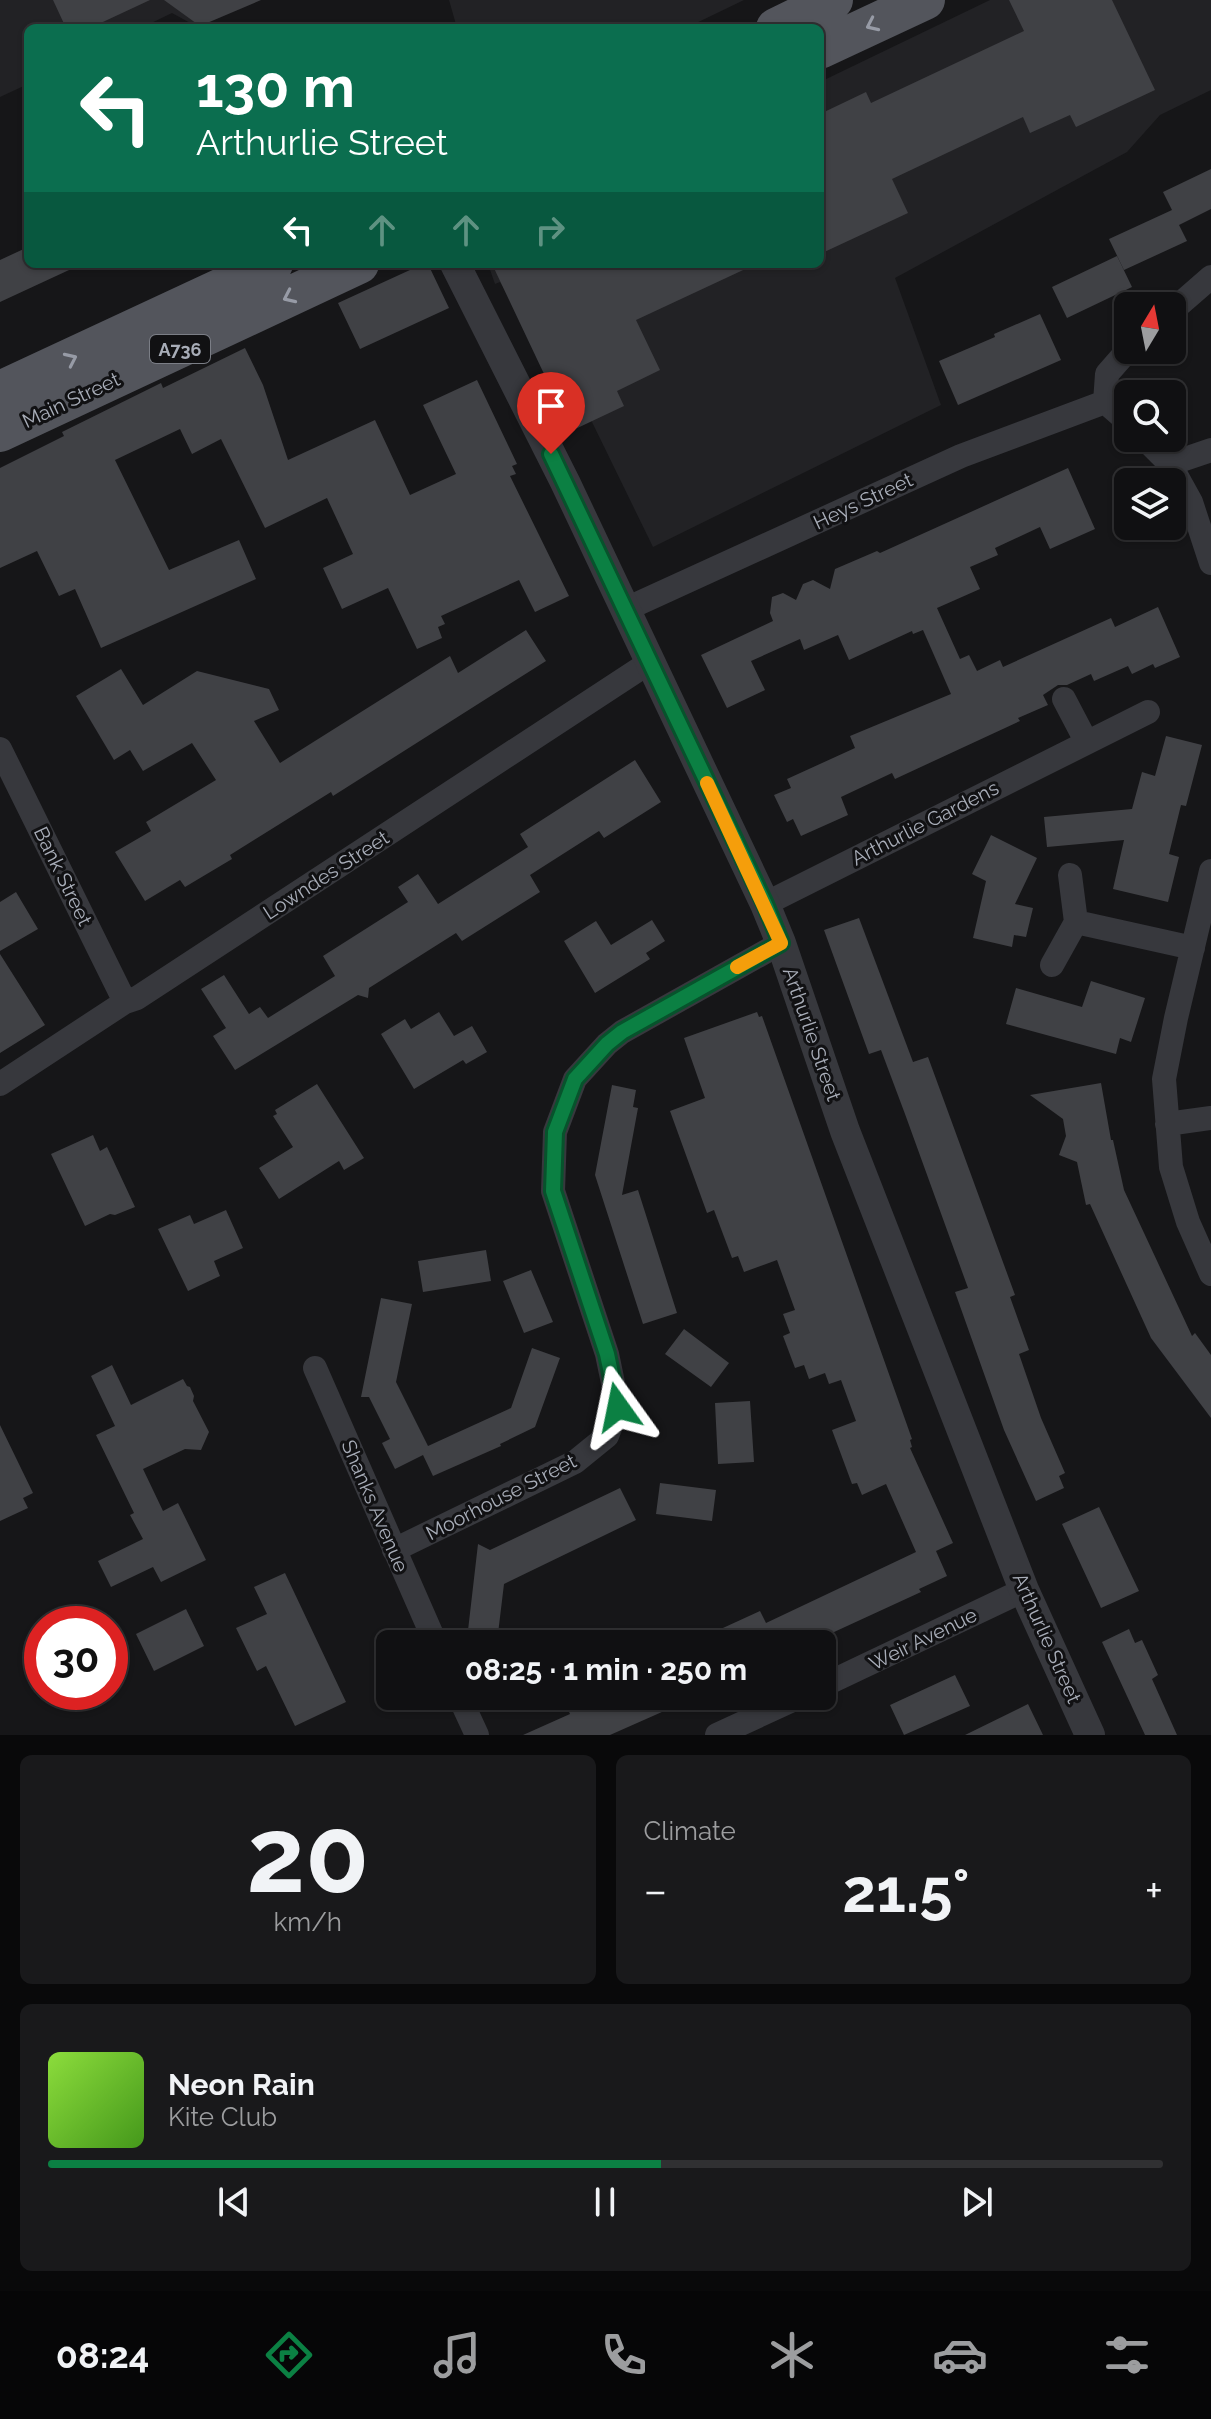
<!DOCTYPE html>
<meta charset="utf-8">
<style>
:root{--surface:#101012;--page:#19191b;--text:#f1f3f6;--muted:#9c9d9f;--line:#303032;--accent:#0b8043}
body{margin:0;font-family:Raleway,sans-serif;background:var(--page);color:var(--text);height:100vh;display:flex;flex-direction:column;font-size:30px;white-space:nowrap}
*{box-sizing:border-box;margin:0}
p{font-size:26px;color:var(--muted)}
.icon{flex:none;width:44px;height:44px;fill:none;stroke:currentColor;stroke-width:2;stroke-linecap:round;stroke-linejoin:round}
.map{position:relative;height:1735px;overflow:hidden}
.panel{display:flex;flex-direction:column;gap:20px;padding:20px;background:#09090a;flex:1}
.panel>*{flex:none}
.guide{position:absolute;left:24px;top:24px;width:800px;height:244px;border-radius:12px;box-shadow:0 2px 6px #0004,0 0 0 2px var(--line);background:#0b6e4f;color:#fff;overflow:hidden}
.needle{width:52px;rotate:10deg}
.fabs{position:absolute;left:1114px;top:292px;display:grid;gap:16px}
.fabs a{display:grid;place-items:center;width:72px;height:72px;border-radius:12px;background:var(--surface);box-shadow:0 2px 6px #0004,0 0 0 2px var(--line);font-size:40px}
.speed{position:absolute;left:24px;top:1606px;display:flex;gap:16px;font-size:40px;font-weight:700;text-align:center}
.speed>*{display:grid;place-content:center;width:104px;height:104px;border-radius:50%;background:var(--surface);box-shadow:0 2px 6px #0004,0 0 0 2px var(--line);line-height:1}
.speed .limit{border:12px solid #d22;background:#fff;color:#111}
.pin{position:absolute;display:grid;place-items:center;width:68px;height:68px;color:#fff;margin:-82px -34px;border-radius:50% 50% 50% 0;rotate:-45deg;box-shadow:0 0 8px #0007}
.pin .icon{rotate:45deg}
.me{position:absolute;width:88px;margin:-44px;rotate:348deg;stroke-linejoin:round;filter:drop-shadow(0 0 6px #0008)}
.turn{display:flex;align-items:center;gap:28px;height:168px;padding:0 40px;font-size:36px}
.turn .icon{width:104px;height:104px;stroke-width:2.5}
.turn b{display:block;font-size:56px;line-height:68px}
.lanes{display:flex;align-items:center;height:76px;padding:0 40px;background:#0003;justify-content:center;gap:40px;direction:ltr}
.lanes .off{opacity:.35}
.big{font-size:60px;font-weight:700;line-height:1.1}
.panel .tile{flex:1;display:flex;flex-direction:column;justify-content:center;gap:12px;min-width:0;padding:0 28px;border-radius:12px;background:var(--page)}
.panel .dial{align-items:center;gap:0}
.dial b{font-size:104px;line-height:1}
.song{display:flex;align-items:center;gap:24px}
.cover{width:96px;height:96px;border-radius:12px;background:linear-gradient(135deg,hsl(90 70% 55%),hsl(100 70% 35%))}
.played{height:8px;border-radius:4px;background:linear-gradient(90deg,var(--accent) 55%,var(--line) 55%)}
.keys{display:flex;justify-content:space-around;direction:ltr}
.heat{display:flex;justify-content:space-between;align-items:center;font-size:44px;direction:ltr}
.panel .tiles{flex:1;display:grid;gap:20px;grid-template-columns:1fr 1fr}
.tile:last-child{grid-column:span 2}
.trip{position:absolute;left:376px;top:1630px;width:460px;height:80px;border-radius:12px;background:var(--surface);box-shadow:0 2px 6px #0004,0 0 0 2px var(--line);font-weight:700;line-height:80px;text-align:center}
.tab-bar{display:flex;height:128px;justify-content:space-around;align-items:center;background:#060607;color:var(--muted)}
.tab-bar .icon{width:56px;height:56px}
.tab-bar .on{color:var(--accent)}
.tab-bar b{font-size:36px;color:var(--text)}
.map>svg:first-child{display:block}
.built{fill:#222225}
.building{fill:#404145}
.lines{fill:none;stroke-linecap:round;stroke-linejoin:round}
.minor{stroke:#37383d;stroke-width:24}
.tertiary{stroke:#37383d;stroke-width:30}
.primary{stroke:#53555c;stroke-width:40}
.oneway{stroke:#979ba6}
.route-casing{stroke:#07532c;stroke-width:20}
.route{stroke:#0b8043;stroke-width:14}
.slow{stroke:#f59e0b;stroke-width:14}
.labels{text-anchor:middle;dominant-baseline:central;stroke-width:6;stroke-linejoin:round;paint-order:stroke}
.shield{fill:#111113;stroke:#7b7e86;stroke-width:2}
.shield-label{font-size:18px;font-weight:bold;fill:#a8adb8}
.street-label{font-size:20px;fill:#a8adb8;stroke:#111113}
</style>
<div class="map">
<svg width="1211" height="1735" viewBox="0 0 1211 1735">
<rect width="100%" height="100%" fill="#161618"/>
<path class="built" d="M0,0H248L194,25L172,13L141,28H28V84L0,97Z
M449,0H744L686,28H457Z
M990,0H1211V90L1160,115L1127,152L895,278L941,405L653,547L592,422L500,282L495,284L488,264H820V82Z"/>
<path class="building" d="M53,0H150L90,28H66Z
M164,0H261L200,26Z
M1009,0H1112L1155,90L1076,127L1070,115L1030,133L1023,117L892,179L908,213L820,254V114L866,92L871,103L1024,31Z
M1211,169V209L1179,225L1187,241L1124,270L1109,239L1172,210L1163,192Z
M28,247V264H82L0,302V260Z
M1117,256L1132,287L1067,318L1052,287Z
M423,264H428L449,308L360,349L338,303Z
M492,264H756L636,320L660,370L617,391L624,406L571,431Z
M1040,314L1061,360L958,405L939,361L995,337L994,334Z
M245,348L263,385L288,460L375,420L410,495L456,474L423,405L477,380L517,464L512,466L516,474L510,476L569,596L535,612L519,580L441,616L445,624L438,627L442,638L417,649L388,588L342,609L323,568L353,554L327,498L265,528L221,439L192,454L180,429L115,460L169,570L239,540L256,579L101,648L75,589L59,596L37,551L0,568V468L64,436L62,432L161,383L163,388Z
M1068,468L1095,529L1050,549L1040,527L995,548L998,555L970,567L980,589L937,608L960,659L969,655L977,671L1000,660L1003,667L1111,618L1115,627L1158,607L1180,657L1155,668L1153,664L1132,674L1128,666L1094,681L1091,674L1067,685H1058L1043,695L1048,705L1018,718L1020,721L895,779L892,773L841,797L848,815L801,836L793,819L787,822L774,795L791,788L787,779L855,748L850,736L951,694L923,630L913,634L912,631L849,660L838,635L804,650L800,639L751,661L765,690L727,708L701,655L773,621L770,613L772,597L783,593L796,600L803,584L813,580L830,589L835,569L877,551L880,553Z
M526,630L546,661L333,796L331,792L230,855L232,859L185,887L180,880L145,901L115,852L151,831L146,822L216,780L192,743L143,771L130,750L114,760L76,696L121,669L143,705L197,671L269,689L279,710L254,721L280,763L450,656L458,673Z
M1166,736L1202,745L1186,806L1181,805L1169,854L1179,857L1168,902L1113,889L1124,840L1047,847L1044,817L1132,809L1142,772L1155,776Z
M635,760L661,802L604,838L599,831L530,875L540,892L462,941L456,933L369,988L368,998L358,995L235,1070L213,1036L226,1028L201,989L224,975L249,1014L260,1007L268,1018L335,976L323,956L408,902L398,887L418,874L438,904L528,847L520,834Z
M991,835L1037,858L1015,904L1033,908L1026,937L1014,935L1012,947L973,938L986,881L972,874Z
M16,892L38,929L0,951V902Z
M859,918L913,1062L928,1057L1015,1295L1010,1297L1029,1350L1019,1354L1041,1418L1065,1473L1059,1476L1064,1488L1036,1501L1004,1430L955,1292L968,1288L905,1114L881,1050L869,1054L824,930Z
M652,920L665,941L646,953L650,959L595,993L564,941L596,921L611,945Z
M0,954L45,1025L0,1053Z
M1091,981L1145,998L1131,1042L1120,1038L1116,1054L1006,1024L1016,988L1082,1007Z
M439,1012L454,1036L472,1026L487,1052L466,1064L463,1060L414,1089L381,1034L405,1019L411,1029Z
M757,1012L759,1017L762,1016L912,1439L910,1440L912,1447L910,1448L953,1543L936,1551L947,1576L919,1589L921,1592L808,1644H688L760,1611L766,1623L916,1552L886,1484L862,1495L857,1483L852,1484L832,1430L856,1421L841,1380L829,1384L825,1373L809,1379L804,1365L795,1368L783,1336L790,1333L783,1314L795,1310L777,1260L744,1272L738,1256L732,1258L714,1210L707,1213L670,1111L705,1098L684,1038Z
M1101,1083L1111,1140H1113L1124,1190L1192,1336L1195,1333L1211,1355V1418L1151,1338L1090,1204L1086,1205L1077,1162L1059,1155L1066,1136L1063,1119L1030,1095Z
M317,1084L364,1158L344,1170L339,1161L279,1199L259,1168L293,1147L273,1116L277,1114L275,1110Z
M612,1085L636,1090L633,1107L638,1108L622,1195L638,1190L677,1313L643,1324L595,1175Z
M93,1135L100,1151L107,1147L135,1207L115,1215L110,1214L85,1226L51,1154Z
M226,1210L243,1248L214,1261L220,1276L188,1291L158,1229L190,1215L194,1224Z
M486,1250L491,1281L423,1292L418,1261Z
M531,1270L553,1322L524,1333L503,1281Z
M381,1298L412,1304L396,1382L428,1446L511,1408L532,1348L560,1358L535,1427L500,1444L501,1446L433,1476L423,1455L395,1469L382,1443L390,1439L369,1397H361Z
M684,1329L729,1363L711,1387L665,1354Z
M112,1365L131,1405L183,1379L187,1386L190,1387L194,1396L193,1401L209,1432L201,1450L185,1449L143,1469L163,1511L178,1503L206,1560L161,1582L153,1567L111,1587L98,1561L143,1539L130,1515L134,1513L96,1435L115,1426L91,1376Z
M750,1401L754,1462L718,1464L715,1403Z
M0,1425L33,1493L23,1498L28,1508L0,1521Z
M660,1483L716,1490L712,1521L656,1514Z
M620,1488L636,1520L504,1584L497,1642L467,1639L478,1544L490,1550Z
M1099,1507L1139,1591L1101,1608L1062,1524Z
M285,1573L346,1702L295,1726L266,1666L257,1671L236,1628L267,1614L254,1587Z
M186,1609L204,1646L154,1671L136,1634Z
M1129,1629L1135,1643L1142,1640L1158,1675L1152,1679L1177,1735H1145L1102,1642Z
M955,1675L970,1706L904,1735L890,1705Z
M562,1696H698L610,1735H523L570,1714Z
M1028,1704L1043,1735H965Z"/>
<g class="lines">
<path class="minor" d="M1172,311L1211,277
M1105,402L1107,374L1128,350
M1105,402L1128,422
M1144,438L1170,464L1191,502L1211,563
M1170,464L1211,450
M624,610L961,456L1105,402
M1064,699L1086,741
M0,749L125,1002
M1211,871L1176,1018L1164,1079L1171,1167L1188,1222L1211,1274
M765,904L1148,712
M1076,922L1193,948
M1052,965L1076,922L1070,875
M0,1084L125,1002L137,998L650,662
M1167,1124L1211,1118
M315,1368L436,1644
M394,1550L575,1462L607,1436L618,1407L607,1354L553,1191L555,1132L575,1079L607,1044L622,1032L781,943
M822,1686L1024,1590
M459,1696L477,1735
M717,1735L801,1696"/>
<path class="tertiary" d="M455,264L565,482L765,904L781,943L845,1131L1024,1590L1090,1735"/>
<path class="primary" d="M776,28L833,0
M820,49L925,0
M0,391L273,264
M0,432L359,264"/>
</g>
<defs><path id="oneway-chevron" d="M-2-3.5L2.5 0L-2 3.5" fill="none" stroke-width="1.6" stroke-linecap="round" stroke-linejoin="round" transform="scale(2)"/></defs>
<g class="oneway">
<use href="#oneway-chevron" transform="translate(872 25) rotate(155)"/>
<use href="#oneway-chevron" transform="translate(289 297) rotate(155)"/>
<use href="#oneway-chevron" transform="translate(71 359) rotate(-25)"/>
</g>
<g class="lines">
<g class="route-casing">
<path id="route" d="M551,454L765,904L781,943L622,1032L607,1044L575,1079L555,1132L553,1191L607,1354L618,1407"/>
</g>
<use href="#route" class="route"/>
<path class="slow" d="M707,783L781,943L737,967"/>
</g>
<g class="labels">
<rect class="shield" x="150" y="335" width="60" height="28" rx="6"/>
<g class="shield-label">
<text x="180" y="349">A736</text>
</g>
<g class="street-label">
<text transform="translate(71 400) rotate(-25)">Main Street</text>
<text transform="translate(863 501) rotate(-25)">Heys Street</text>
<text transform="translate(925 823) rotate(-27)">Arthurlie Gardens</text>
<text transform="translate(326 875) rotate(-33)">Lowndes Street</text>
<text transform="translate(63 876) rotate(64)">Bank Street</text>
<text transform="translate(812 1034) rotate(71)">Arthurlie Street</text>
<text transform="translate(501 1497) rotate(-27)">Moorhouse Street</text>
<text transform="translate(375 1506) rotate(67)">Shanks Avenue</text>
<text transform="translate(1047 1638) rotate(66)">Arthurlie Street</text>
<text transform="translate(923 1639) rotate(-26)">Weir Avenue</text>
</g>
</g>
</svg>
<div class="fabs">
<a><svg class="needle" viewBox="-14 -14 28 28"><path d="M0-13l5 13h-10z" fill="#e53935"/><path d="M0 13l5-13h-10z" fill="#9c9d9f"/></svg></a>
<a><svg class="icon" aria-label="search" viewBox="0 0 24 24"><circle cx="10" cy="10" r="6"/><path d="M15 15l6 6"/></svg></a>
<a><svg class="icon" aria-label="layers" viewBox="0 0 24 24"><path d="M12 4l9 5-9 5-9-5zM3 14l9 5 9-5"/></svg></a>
</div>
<div class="speed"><div class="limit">30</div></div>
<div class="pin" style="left:551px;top:454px;background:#d93025"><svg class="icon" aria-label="arrive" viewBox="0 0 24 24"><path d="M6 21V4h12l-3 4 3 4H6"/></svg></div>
<svg class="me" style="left:618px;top:1407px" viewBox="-20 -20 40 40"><path d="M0-17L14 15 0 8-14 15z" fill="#0b8043" stroke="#fff" stroke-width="4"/></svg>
<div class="trip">08:25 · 1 min · 250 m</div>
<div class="guide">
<div class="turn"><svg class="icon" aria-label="left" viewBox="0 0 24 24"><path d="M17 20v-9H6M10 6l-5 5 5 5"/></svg><div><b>130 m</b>Arthurlie Street</div></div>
<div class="lanes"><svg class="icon" aria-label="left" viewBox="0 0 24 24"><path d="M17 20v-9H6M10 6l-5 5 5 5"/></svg><svg class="icon off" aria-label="ahead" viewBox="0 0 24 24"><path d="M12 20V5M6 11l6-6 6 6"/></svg><svg class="icon off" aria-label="ahead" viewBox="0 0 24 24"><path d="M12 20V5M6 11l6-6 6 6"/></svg><svg class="icon off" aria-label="right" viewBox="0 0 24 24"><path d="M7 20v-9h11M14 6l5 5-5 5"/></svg></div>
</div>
</div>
<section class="panel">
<div class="tiles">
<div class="tile dial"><b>20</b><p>km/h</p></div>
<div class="tile"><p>Climate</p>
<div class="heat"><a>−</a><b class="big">21.5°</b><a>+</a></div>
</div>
<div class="tile">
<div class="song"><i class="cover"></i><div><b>Neon Rain</b><p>Kite Club</p></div></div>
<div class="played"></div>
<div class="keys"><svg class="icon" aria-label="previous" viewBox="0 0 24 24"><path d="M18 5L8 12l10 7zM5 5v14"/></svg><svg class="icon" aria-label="pause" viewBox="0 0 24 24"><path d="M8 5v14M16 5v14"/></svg><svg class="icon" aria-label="next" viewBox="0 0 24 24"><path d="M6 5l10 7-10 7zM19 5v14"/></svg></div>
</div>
</div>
</section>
<nav class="tab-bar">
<b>08:24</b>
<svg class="icon on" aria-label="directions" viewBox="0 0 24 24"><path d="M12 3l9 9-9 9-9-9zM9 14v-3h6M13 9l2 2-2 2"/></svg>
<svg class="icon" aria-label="music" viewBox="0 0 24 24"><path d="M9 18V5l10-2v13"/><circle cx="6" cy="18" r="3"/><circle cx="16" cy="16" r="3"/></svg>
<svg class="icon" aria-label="phone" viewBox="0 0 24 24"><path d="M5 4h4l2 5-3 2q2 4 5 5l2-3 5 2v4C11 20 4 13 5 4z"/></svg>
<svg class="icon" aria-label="climate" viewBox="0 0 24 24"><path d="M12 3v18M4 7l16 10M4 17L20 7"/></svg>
<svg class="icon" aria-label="car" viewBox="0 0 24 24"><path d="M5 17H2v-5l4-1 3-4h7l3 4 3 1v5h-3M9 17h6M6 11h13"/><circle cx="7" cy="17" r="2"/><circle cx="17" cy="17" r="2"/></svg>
<svg class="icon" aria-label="filters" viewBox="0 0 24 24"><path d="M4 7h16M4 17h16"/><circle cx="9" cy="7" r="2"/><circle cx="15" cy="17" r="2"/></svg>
</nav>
